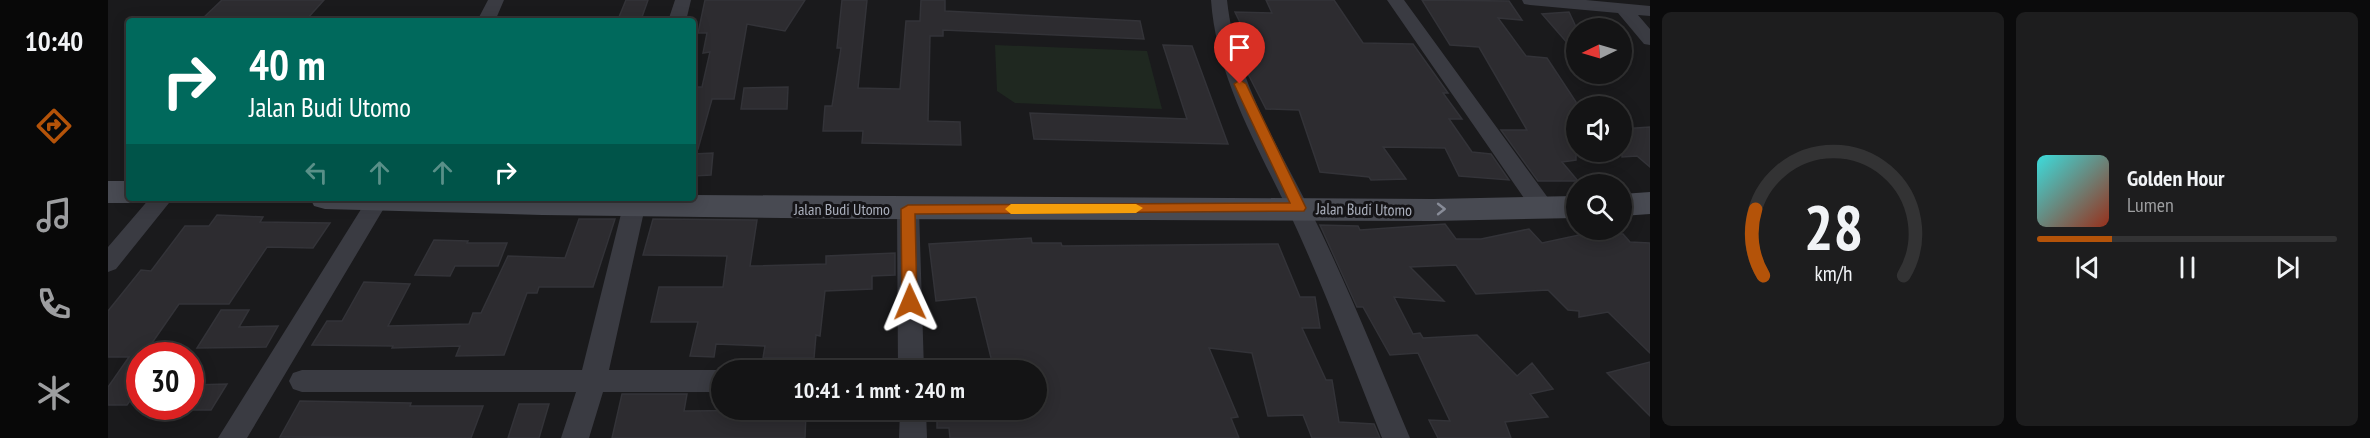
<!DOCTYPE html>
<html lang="id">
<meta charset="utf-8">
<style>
:root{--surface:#141415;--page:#1d1d1e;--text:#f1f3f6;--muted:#9d9ea0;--line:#333334;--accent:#b45309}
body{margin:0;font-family:"PT Sans Narrow",sans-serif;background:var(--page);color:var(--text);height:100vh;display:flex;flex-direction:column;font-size:22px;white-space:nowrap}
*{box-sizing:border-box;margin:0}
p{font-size:20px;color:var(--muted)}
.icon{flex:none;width:33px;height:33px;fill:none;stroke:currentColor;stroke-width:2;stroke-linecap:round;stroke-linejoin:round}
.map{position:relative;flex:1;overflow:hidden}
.sheet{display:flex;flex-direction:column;gap:12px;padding:12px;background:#0b0b0c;width:720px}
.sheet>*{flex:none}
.guide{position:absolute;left:18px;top:18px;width:570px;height:183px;border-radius:6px;box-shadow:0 3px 15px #0003,0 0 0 2px var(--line);background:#00695c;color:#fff;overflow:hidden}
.needle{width:39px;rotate:265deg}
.controls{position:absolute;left:1458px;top:18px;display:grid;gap:12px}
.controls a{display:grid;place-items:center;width:66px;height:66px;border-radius:50%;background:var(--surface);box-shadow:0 3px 15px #0003,0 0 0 2px var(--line);font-size:30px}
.speed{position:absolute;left:18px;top:342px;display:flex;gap:12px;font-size:30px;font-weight:700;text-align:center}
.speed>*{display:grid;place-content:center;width:78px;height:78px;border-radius:50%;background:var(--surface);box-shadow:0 3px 15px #0003,0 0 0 2px var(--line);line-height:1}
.speed .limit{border:9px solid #d22;background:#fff;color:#111}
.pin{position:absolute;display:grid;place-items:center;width:51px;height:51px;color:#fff;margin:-62px -26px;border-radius:50% 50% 50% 0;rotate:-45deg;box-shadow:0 0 6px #0007}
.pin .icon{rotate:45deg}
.me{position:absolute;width:66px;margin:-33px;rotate:359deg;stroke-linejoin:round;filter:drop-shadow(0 0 4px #0008)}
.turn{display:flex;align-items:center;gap:21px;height:126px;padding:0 24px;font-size:27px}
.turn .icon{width:78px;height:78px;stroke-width:2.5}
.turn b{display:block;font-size:42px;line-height:51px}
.lanes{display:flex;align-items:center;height:57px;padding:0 24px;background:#0003;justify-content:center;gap:30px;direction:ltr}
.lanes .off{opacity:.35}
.sheet .tile{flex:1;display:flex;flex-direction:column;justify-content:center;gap:9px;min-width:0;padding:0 21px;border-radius:9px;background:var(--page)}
.sheet .dial{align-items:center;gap:0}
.dial svg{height:156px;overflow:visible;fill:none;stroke:var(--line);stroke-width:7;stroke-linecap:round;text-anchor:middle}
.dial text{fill:var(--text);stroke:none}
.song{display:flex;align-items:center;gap:18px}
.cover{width:72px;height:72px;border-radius:9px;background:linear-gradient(135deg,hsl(180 70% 55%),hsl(10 70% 35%))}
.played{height:6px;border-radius:3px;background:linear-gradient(90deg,var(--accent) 25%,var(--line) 25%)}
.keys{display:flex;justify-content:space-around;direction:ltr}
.sheet .tiles{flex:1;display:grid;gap:12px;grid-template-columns:repeat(2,1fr)}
.trip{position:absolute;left:603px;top:360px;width:336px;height:60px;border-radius:30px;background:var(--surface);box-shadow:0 3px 15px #0003,0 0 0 2px var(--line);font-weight:600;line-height:60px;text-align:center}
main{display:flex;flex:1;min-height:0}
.tab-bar{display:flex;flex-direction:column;width:108px;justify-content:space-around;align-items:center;background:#080808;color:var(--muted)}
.tab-bar .icon{width:42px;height:42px}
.tab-bar .current{color:var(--accent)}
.tab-bar b{font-size:27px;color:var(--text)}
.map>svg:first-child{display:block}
.green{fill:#1f2820}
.building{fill:#2d2c30;stroke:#333338;stroke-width:1.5}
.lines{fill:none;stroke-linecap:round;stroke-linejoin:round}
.street{fill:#3a3b42;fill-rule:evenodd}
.secondary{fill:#484a52;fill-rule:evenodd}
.oneway{stroke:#888c98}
.route{fill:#b45309;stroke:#753606;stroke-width:1.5}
.slow{fill:#f59e0b}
.labels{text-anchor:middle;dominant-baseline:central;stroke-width:6;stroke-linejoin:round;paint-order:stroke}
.street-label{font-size:16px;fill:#abb0bd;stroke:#151417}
</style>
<main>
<nav class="tab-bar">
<b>10:40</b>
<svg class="icon current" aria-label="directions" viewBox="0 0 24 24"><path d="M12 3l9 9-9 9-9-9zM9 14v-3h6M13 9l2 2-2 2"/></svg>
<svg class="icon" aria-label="music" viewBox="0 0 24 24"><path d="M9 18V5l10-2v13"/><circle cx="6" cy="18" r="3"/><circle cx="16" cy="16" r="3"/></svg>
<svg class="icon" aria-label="phone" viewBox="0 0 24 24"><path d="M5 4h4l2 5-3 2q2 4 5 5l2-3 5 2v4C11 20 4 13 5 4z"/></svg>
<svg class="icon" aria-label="climate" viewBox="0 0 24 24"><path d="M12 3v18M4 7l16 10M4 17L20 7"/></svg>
</nav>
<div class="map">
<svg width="1542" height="438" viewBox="0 0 1542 438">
<rect width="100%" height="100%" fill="#1a1a1c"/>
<path class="green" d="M887,45L1039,51L1054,109L907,103L889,91Z"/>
<path class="building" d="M114,0H216L198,20L92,21Z
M518,0H540L534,17H511Z
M597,0H697L677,31L639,24L626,99H604L590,149L585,148V87H594L602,52L595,53L599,33H590Z
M734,0H759L750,88L792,89L798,21H812L813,0H837V11L1032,21L1036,39L835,30V36H822L820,121L852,122L853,145L754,143L755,131H715L717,106H724L733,48H729Z
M1158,0H1226L1255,43L1305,44L1340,93H1335L1354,119H1341L1364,152L1383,154L1401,180L1351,176L1337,148L1275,147L1298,179L1263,180L1261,177L1212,172L1191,110L1158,109L1137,68H1146L1132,37H1139L1127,12L1164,13Z
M1314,0L1401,1L1414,20L1390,18L1418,56L1439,58L1468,102V160L1454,162L1470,181H1430L1393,130H1419L1371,47L1342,45Z
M1461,12L1468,27V53L1434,14Z
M1055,45L1084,46L1120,144L926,139L922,113L1079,119Z
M680,87L679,109H633L636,88Z
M1542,127V167L1529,156L1514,157V129Z
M605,153L603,175L585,176V154Z
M109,215L155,217L152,222L222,223L205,248L159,247L121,304H71L35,356H32V387L19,405H0V387L21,357H0V311L33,270L43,271L77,226H101Z
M471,219H507L485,287H431L429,293H419L396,355L348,356L352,346L284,348L285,346L204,345L219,321H234L256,282L302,284L280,326L361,324L365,313H373L400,256L457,258Z
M545,219L649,220L642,266L718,264V256L787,253V275L764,276V289L717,291L712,336L708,335L706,358H655L657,346L608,344L606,357L582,356L590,322H543L551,287H615L619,256L535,255Z
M1337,224L1348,239H1373L1421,229L1434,243L1485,232L1515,234L1522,242L1542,243V353L1500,312L1471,317V311L1460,310L1440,290L1368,294L1348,265L1302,267L1336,301L1286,297L1305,334L1312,333L1315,338L1369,335L1409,376L1424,363L1445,389L1422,394L1440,417L1397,422L1403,438H1330L1321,420L1342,421L1310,353L1282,355L1255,307H1249L1212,225L1250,226L1252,230Z
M923,238L924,243H953L954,246L1170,244L1192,297H1207L1212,328H1194L1218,380H1224L1231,422L1266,424L1272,438H1204L1195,415L1160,416L1144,353L1101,348L1130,417L1123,418L1131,438H842L841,428H829V410H928V370H886L868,297L828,301L821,244Z
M326,240L360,241L359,243H399L390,266H347L342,276L307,275Z
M113,310H141L131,327L170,326L158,347L89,348Z
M1542,362V416L1499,373Z
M119,384L103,410H82V385Z
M514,394H579L576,411L670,410V412H698L697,438H504Z
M192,401L303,403L302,406H375L363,438L172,437Z
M411,404H441L431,438H400Z"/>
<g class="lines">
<path class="street" d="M380,0H396L387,21H369Z
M567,0H583L578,21H560Z
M1103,0H1119C1128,85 1177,157 1213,232C1245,299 1273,369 1302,438H1274C1247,370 1221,301 1191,234C1157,158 1109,85 1103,0Z
M1279,0H1296L1443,202L1446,208L1443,214L1435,216L1427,214Z
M1414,0H1478L1542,6V16L1530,15L1542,29V45L1536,44L1510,13L1422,5L1416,4Z
M42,198H65L8,269L0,272V247Z
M260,198H282L139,438H110Z
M517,198H539L501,370H616H614V392H495L481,438H453L468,392H194L185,389L181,381L185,373L194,370H474Z
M800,201L808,203L811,209L816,370H790L789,209L792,203Z
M792,410H818L819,438H791Z"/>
<path class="secondary" d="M0,181H21V198H33L21,203H0Z
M1542,192V214L1514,216V194Z
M585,195L1325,199L1468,196V218L1325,221L759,219L434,215L217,209L206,206L202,198H585Z"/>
</g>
<defs><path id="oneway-chevron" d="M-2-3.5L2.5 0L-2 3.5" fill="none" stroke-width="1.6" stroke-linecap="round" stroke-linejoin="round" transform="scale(1.5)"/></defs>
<use class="oneway" href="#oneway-chevron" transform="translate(1333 209)"/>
<path class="route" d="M1132,80L1138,84L1198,208L1196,211L807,214L809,302L807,306H796L794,302L793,209L800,205L1182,203L1126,84Z"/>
<path class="slow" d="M903,204H1028L1035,208L1028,213L903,214L897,209Z"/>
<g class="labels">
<g class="street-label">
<text x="734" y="209">Jalan Budi Utomo</text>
<text transform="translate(1256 209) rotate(1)">Jalan Budi Utomo</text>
</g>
</g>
</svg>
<div class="controls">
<a><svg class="needle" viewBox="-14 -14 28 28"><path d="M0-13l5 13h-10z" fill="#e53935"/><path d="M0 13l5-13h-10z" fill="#9d9ea0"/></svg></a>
<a><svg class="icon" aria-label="sound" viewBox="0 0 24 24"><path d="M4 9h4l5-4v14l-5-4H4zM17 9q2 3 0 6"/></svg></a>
<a><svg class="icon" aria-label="search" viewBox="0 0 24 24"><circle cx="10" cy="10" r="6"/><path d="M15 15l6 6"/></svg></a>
</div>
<div class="speed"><div class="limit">30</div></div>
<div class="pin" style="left:1132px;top:84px;background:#d93025"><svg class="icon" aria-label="arrive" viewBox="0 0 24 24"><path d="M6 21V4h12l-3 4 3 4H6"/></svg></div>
<svg class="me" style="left:802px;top:302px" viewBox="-20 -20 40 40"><path d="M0-17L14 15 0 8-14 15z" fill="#b45309" stroke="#fff" stroke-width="4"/></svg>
<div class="trip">10:41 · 1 mnt · 240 m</div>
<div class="guide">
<div class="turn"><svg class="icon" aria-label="right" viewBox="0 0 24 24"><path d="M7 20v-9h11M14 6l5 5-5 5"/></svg><div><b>40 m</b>Jalan Budi Utomo</div></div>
<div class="lanes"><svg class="icon off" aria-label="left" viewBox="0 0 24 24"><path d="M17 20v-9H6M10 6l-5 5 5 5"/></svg><svg class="icon off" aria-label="ahead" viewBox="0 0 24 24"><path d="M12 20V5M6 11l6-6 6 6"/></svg><svg class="icon off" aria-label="ahead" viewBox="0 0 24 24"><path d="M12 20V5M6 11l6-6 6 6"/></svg><svg class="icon" aria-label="right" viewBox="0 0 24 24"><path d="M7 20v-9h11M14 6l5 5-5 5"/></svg></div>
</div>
</div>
<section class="sheet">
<div class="tiles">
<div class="tile dial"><svg viewBox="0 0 100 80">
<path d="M14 69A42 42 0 1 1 86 69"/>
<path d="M14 69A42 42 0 0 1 10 35" stroke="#b45309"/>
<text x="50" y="56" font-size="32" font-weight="700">28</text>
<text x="50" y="72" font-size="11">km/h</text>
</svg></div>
<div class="tile">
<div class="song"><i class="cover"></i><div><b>Golden Hour</b><p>Lumen</p></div></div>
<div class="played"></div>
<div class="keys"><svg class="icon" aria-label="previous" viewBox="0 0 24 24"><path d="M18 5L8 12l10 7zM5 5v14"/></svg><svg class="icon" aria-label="pause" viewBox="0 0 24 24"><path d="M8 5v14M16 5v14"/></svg><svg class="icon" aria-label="next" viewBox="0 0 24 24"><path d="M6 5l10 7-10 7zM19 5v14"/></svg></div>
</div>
</div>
</section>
</main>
